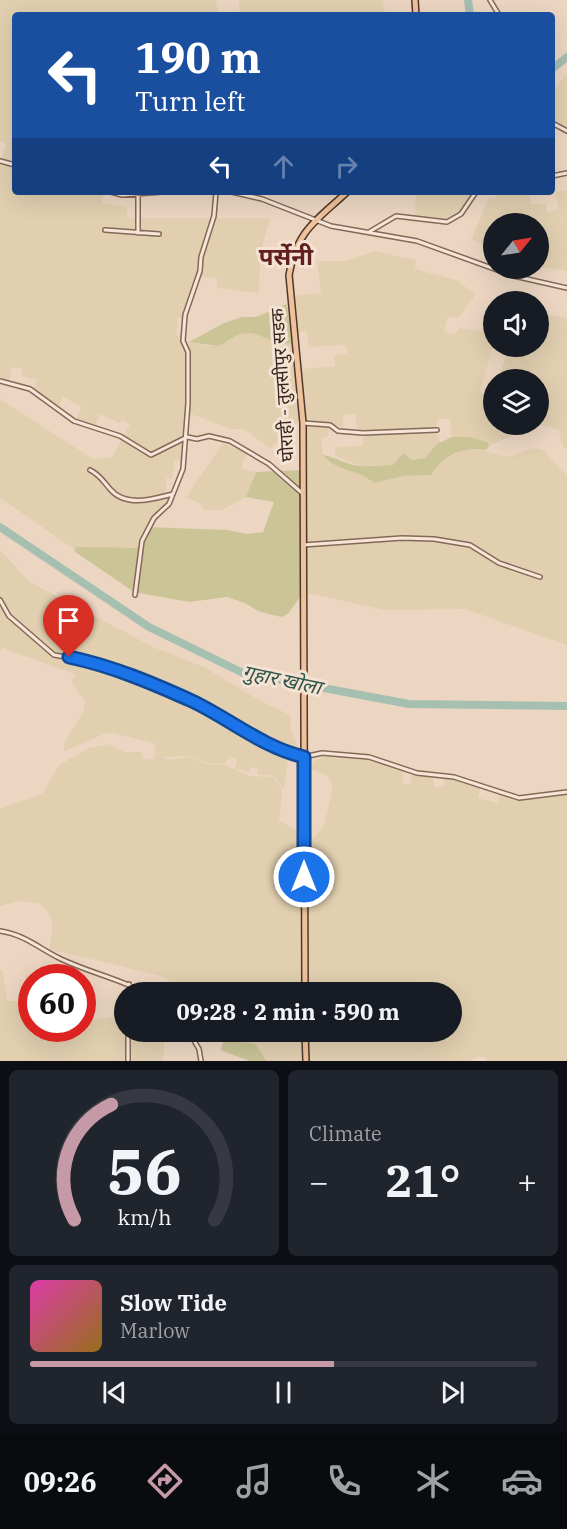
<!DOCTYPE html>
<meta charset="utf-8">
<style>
:root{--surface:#171b24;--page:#20242c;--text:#f1f3f6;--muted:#9ea1a6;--line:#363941;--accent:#c699a6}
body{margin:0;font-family:"IBM Plex Serif","Noto Sans Devanagari",serif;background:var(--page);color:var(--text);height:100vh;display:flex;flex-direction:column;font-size:22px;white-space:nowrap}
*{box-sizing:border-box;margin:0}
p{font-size:20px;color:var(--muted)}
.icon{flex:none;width:33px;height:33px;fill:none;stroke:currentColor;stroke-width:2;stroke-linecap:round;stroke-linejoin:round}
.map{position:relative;height:1061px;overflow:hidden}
.drawer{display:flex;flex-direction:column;gap:9px;padding:9px;background:#0d0f14;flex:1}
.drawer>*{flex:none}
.guide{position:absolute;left:12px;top:12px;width:543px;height:183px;border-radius:6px;box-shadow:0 6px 24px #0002;background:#1a4fa0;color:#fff;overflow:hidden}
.needle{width:39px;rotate:60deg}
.controls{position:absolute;left:483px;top:213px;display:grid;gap:12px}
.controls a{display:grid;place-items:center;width:66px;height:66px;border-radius:50%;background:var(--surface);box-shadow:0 6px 24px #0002;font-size:30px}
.speed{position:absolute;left:18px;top:964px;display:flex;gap:12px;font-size:30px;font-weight:700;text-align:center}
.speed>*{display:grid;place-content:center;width:78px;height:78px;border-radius:50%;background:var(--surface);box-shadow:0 6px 24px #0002;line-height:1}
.speed .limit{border:9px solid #d22;background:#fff;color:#111}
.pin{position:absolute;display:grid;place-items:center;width:51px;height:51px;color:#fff;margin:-62px -26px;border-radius:50% 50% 50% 0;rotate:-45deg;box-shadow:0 0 6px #0007}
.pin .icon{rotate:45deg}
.me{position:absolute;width:66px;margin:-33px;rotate:0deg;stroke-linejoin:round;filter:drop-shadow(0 0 4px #0008)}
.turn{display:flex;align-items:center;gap:21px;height:126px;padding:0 24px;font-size:27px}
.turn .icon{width:78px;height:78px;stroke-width:2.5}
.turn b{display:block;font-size:42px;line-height:51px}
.lanes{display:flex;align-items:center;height:57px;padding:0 24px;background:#0003;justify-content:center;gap:30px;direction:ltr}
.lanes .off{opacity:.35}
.big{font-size:45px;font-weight:800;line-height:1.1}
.drawer .tile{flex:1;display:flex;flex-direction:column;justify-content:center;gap:9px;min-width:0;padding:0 21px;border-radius:9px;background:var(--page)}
.drawer .dial{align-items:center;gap:0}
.dial svg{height:156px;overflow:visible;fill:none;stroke:var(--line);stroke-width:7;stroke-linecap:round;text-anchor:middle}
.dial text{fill:var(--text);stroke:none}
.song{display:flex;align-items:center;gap:18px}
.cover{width:72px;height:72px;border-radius:9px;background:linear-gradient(135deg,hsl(320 70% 55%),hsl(40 70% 35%))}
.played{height:6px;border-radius:3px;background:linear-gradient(90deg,var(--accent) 60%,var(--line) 60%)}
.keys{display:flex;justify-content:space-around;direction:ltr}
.heat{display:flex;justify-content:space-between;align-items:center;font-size:33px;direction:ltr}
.drawer .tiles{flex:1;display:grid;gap:9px;grid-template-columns:1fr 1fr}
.tile:last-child{grid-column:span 2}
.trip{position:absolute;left:114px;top:982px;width:348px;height:60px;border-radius:30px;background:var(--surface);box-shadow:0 6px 24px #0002;font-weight:800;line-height:60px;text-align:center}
.tab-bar{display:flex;height:96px;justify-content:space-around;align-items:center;background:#090b0e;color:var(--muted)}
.tab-bar .icon{width:42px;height:42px}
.tab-bar .active{color:var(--accent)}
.tab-bar b{font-size:27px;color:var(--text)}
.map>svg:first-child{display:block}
.farmland{fill:#e1cfb0}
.green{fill:#cac497}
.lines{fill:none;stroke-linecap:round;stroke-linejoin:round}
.river{stroke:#a5bfb1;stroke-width:8}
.minor-casing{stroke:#85685a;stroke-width:6}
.primary-casing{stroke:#53372e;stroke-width:8}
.minor{stroke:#f7e6d5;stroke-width:3}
.primary{stroke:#eec29b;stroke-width:5}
.route-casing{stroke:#114b97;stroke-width:15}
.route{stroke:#1a73e8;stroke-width:10}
.labels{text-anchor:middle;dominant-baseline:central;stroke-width:6;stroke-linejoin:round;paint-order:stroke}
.street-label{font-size:18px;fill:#36241e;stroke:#f4e2d2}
.water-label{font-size:20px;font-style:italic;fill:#2e554a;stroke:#f4e2d2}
.district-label{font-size:24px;font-weight:bold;fill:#611f20;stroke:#f4e2d2}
</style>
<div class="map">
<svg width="567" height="1061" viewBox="0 0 567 1061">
<rect width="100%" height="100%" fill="#ecd6c2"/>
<path class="farmland" d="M0,0H216L218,15H15V164L1,161L6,144L0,142Z
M239,0H383L385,15H240Z
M567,74V130L552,122V92Z
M0,164L15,168V192H104L102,203L127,207V218H270L260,255L259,293L217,288V278L197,277L183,318L178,317L176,334L189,342L204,345L219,346L239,334L252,333L282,344L292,343L300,423L282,424L283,433L271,449L244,429H232L188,413L185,461L175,460L172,479L166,478V496L171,495L168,503L152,517L136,548L74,549L0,498V399L93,459L112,457L130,424L122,419L120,423L100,414L95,426L76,420L82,407L63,397L58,407L34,389L37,380L22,376V369L12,367L9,381L0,378Z
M567,190V271L539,267L538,224H494L493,250L472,239L488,198L496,199L497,192L530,196L531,204H545L547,212L559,209L555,192Z
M416,192H475L461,213L447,221L437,222L415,215Z
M374,251L416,260L415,269L456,280L476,295L458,318L448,316L444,331L454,335L459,328L493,333V346L480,392L492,397L493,394L494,424H538V380L498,379L509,347L531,355L533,347L538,346L539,313L567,318V451L561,442L559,430L548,426L535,425L489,446L487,442L469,437H452L450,419H438L436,429L364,432L357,431L356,414L343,415V428L329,423L307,422L302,369L335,366L334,355L347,354L346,345L309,347L307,331L298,332L293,296L321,293L317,261H347Z
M306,425L329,427L328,436L321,438L323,455L329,462L368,477L375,483L404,476L431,475L444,459L465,449L483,450L506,457L533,448L543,450L567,476V645L465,609L384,610L308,593Z
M437,431L440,442L425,458L417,461L407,459L403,453L393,465L361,466L335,456V447L363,446L364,433Z
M223,443L246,453L241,469L256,472L246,497L222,510H204L200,503L186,497Z
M0,550L30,582L153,647L204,667L260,701L290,715L291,730L299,751L265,738L194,698L129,671L100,660L82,657L80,662L126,674L190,703L243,736L289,756L283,790L274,776L257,774L258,768L251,767L249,772L235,768L237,760L230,756L225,764L208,763L187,756L163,757L170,760L188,757L207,764L225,765L249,776L273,777L279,785L282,792L279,821L301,832L302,993H188L161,976L49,949L53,925L48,911L39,903L18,901L0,906V809L43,793L59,765L89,748L110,744L124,752H142V758L154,760L155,754L162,756L154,752L156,744L109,732L64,751L65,741L84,711L85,701L72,683L75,674L2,648L0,654Z
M329,755L367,759L404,770L402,783L410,785L412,772L433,775L434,787H444L445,777L480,788L478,798L497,803L500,794L519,799L567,794V1061H487L485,1057H477L469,1061H309L307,1032H452V993H307V834L314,838L324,825L333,788L328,776L309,768L315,760Z
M0,970L3,971L7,1001H24L25,975L43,978H32V1029H82L83,989L87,990L90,1020L124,1016L127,1061H0Z
M132,1032H165L163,1061H131Z
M213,1032H302V1061H267L255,1044L236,1042Z"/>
<path class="green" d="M287,304L292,343L282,344L252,333L239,334L219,346L189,342L224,323L242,317H256Z
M452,437H469L487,442L489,446L486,450C463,446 443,455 431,475L404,476L374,483C359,469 336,472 323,455C336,457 346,465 360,466C371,467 382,465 393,465L403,453L412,460L425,458L437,444Z
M300,470V597L288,614L281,617L258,611L245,603L227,597L189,602L134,592L74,551L77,547L136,548L140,545L146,527L227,530L247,534L263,532L274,502L246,497L256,472Z
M224,1039L255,1044L267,1061H249L221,1050Z"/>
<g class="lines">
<path class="river" d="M468,0L470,15
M552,69L567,57
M0,527L149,627L243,673L409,704L567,706"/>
<g class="minor-casing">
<path id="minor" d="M490,0L499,15
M552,123L567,131
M0,161L15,165
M552,176L567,173
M111,192L122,195L162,192
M232,192L262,199L331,226L417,241L514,276L567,288
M105,230L159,234
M369,232L396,216L447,222L461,214L476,192
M138,233V194
M0,381L30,389L74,421L120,436L151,455L187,437L197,439L209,436L230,441L269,464L302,493
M303,423L330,425L338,431L363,433L437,430
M90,470C100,475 103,481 110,489C126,508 153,499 173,494
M303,545L402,538L434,539L470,545L499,563L540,577
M135,595L142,541L154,518L169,504L183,469L188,403V352L183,341L185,315L200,271L201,257L214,216L216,192
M0,600L9,616L54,655L89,661L128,673L193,701L248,735L296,755L304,757L322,753L369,757L417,773L454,777L519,798L567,792
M0,931C23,934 39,948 59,958C87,972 118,978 146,993
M129,993V984
M189,1032L199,1049L201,1061
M128,1061V1032"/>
</g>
<g class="primary-casing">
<path id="primary" d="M415,0L416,15
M305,993L303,423L289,275C297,230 316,221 347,192
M305,1032L306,1061"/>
</g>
<use href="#minor" class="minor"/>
<use href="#primary" class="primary"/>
</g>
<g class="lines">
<g class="route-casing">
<path id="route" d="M69,657C112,666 152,683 192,701C230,719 262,747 304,757V877"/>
</g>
<use href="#route" class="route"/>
</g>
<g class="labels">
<g class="street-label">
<text transform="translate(282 385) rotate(-94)">घोराही - तुलसीपुर सडक</text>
</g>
<g class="water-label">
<text transform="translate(282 679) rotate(12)">गुहार खोला</text>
</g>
<g class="district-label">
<text x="286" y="256">पर्सेनी</text>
</g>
</g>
</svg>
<div class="controls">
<a><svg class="needle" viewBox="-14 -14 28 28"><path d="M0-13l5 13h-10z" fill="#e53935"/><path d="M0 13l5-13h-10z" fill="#9ea1a6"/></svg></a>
<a><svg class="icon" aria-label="sound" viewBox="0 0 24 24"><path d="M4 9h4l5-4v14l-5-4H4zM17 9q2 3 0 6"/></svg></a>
<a><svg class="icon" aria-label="layers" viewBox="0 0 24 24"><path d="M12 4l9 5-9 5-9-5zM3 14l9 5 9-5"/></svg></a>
</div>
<div class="speed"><div class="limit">60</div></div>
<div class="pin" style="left:69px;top:657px;background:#d93025"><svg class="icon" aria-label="arrive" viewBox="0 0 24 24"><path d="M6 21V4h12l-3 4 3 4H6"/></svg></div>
<svg class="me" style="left:304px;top:877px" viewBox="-20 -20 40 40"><circle r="17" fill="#1a73e8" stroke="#fff" stroke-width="3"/><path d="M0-11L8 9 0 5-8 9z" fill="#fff"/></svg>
<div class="trip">09:28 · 2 min · 590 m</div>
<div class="guide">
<div class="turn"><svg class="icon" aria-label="left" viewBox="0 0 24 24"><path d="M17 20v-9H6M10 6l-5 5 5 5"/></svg><div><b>190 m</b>Turn left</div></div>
<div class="lanes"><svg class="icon" aria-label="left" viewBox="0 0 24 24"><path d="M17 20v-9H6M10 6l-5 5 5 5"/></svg><svg class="icon off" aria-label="ahead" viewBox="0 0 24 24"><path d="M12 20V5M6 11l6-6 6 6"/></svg><svg class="icon off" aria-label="right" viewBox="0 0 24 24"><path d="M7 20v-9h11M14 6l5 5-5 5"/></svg></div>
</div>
</div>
<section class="drawer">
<div class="tiles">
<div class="tile dial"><svg viewBox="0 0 100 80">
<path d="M14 69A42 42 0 1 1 86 69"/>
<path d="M14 69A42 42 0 0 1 33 10" stroke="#c699a6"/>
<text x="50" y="56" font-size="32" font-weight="700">56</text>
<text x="50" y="72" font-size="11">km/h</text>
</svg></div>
<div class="tile"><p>Climate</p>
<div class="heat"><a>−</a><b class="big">21°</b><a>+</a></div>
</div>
<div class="tile">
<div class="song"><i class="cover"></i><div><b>Slow Tide</b><p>Marlow</p></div></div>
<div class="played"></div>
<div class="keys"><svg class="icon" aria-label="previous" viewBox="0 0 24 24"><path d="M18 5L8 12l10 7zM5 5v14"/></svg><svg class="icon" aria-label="pause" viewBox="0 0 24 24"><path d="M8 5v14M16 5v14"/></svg><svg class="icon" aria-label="next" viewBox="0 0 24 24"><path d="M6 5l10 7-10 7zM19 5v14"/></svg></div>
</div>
</div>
</section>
<nav class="tab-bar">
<b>09:26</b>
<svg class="icon active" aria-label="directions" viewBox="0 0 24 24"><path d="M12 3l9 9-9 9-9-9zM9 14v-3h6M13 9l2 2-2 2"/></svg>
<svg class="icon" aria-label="music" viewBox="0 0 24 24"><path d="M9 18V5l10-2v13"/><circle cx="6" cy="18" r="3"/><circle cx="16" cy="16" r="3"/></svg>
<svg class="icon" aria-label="phone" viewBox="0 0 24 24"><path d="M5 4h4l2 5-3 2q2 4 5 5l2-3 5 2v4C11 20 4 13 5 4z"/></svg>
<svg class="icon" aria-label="climate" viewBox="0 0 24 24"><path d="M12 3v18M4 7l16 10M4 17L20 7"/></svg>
<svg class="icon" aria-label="car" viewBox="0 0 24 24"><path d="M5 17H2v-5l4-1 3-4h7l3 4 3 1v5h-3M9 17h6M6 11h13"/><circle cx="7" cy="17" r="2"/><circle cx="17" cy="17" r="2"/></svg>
</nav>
